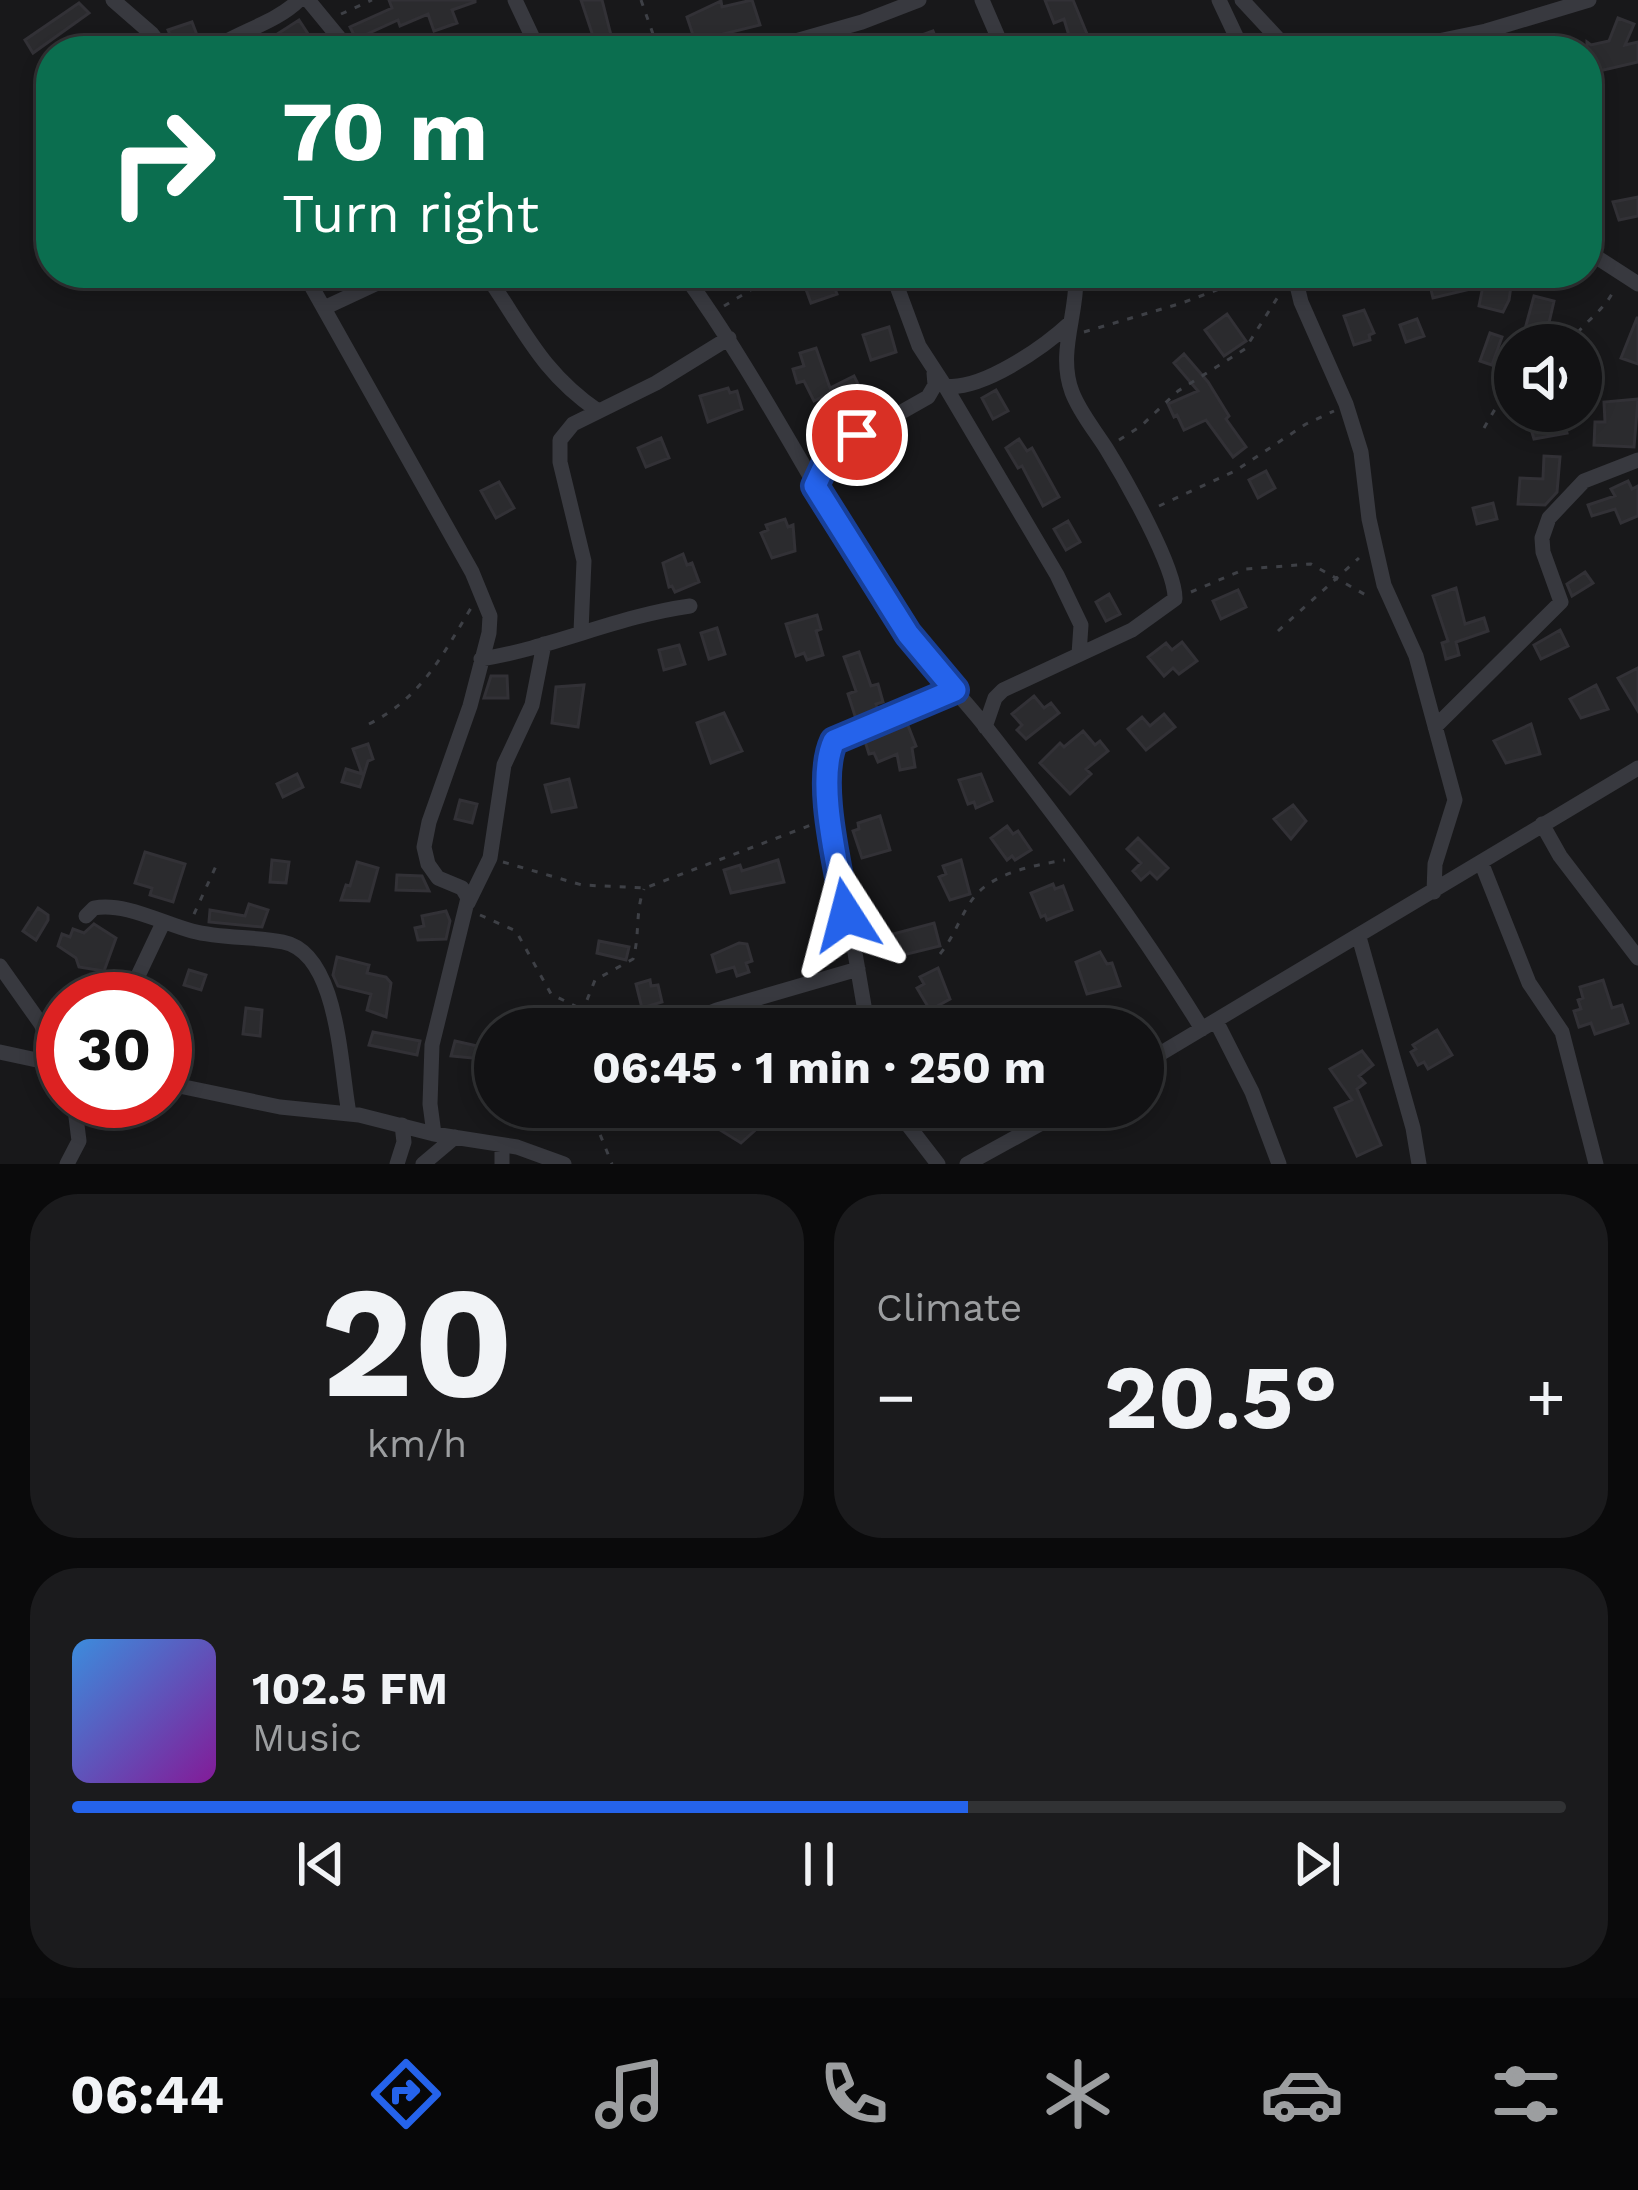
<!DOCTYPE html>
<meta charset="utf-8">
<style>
:root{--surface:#121214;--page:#1b1b1d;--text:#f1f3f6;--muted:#9c9ea0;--line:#313234;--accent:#2563eb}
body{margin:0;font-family:"Work Sans",sans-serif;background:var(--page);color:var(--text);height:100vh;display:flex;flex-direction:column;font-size:45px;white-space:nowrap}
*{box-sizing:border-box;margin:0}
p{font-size:39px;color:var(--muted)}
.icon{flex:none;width:66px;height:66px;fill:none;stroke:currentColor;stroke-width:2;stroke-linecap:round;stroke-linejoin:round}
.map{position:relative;height:1164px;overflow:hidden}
.drawer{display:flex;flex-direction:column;gap:30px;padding:30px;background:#0a0a0b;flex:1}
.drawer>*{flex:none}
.banner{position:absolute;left:36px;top:36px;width:1566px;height:252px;border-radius:48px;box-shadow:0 6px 18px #0003,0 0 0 3px var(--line);background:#0b6e4f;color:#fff;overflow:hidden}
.fabs{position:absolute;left:1494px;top:324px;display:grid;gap:24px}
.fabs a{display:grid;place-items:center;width:108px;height:108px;border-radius:50%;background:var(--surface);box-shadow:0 6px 18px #0003,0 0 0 3px var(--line);font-size:60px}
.speed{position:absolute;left:36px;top:972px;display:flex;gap:24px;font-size:60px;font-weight:700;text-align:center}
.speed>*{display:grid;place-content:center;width:156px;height:156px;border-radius:50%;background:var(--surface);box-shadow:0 6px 18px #0003,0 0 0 3px var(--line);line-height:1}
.speed .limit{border:18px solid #d22;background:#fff;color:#111}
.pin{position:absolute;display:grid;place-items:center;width:102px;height:102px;color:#fff;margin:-51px;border:6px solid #fff;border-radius:50%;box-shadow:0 3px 12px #0007}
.me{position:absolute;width:132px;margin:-66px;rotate:351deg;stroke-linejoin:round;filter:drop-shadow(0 0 9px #0008)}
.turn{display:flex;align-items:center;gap:42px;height:252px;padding:0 48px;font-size:54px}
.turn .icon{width:156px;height:156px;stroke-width:2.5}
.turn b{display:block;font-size:84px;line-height:102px}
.big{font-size:90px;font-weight:700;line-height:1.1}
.drawer .tile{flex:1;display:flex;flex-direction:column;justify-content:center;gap:18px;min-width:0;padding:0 42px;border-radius:48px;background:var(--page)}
.drawer .dial{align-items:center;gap:0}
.dial b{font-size:156px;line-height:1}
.song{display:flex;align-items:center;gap:36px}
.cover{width:144px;height:144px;border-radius:18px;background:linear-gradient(135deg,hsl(210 70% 55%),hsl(290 70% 35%))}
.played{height:12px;border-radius:6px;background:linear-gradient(90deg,var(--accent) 60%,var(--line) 60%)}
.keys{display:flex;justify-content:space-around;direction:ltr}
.heat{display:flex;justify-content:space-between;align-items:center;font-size:66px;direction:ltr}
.drawer .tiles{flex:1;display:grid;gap:30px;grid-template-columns:1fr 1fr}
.tile:last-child{grid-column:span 2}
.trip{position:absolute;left:474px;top:1008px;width:690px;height:120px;border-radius:60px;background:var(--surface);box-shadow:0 6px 18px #0003,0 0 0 3px var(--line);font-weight:700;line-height:120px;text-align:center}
.tab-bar{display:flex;height:192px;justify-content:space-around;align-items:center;background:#070708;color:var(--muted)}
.tab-bar .icon{width:84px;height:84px}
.tab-bar .on{color:var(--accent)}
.tab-bar b{font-size:54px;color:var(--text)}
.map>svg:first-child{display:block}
.building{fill:#2b2b2e;stroke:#323136;stroke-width:3}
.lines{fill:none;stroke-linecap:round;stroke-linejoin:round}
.path{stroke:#3e4046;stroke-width:3;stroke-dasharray:6 9;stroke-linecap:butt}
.minor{stroke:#38393f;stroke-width:15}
.route-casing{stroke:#184099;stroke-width:30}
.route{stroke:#2563eb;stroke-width:21}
</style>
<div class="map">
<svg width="1638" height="1164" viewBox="0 0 1638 1164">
<rect width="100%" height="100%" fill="#18181a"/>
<path class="building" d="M389,0H475V2L452,10L457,23L434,31L428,14L400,26L398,20L356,39L350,27L392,8Z
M581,0H602L615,51H598Z
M752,0L760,25L695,41L687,17L721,1L722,7Z
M1045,0H1073L1094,51L1073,49L1064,19L1054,23Z
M79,3L89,13L33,53L25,40Z
M1618,18L1634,24L1625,45L1638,42V62L1599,71L1601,77L1587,82V42L1591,45L1609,41Z
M299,20L312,40L308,43L312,51H251Z
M192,22L200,43L189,47L191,51H177L168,30Z
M933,31L941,51H919L914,38Z
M1638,197V216L1619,220L1613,202Z
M800,273H829L837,294L811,303Z
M1162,273H1235V274L1201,287L1197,277L1166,287Z
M1427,273H1488L1512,279L1509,300L1503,312L1479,306L1483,286L1433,298Z
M1534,296L1554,301L1545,340L1530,336L1531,331L1525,329Z
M1364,310L1374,333L1369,335L1370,340L1354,345L1344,316Z
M1227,314L1246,341L1224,356L1205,330Z
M1637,318H1638V364L1621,358Z
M1417,319L1424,336L1406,342L1400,325Z
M889,327L896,352L871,360L863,335Z
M1490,333L1502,337L1492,365L1480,361Z
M816,348L830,388L854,376L864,396L830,413L822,397L814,401L804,381L797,383L793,369L804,366L800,353Z
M1184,354L1208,382L1229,416L1226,419L1246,447L1233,457L1206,420L1184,430L1177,415L1174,417L1168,404L1198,391L1174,363Z
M728,388L730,393L737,391L742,409L708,422L700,396Z
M996,390L1008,411L993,419L982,398Z
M1638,399L1634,447L1594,445L1595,422H1605L1604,402Z
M1536,411H1561L1567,433L1534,439L1528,419L1538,417Z
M661,438L669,458L646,467L638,448Z
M1019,439L1027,451L1032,448L1059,497L1043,506L1022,466L1018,468L1006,448Z
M1544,456L1560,457L1557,492L1545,505L1518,504L1520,478L1543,479Z
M1266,471L1275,488L1258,498L1249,480Z
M1628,481L1632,489L1638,486V516L1621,523L1615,509L1592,516L1588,505L1615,496L1611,489Z
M499,482L514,508L496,518L481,491Z
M1493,503L1497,519L1477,524L1473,508Z
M785,519L788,527L793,525L795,551L772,558L761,533L768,530L766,525Z
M1068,521L1080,542L1066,550L1054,529Z
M683,554L687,565L692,563L699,582L675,592L672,586L669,587L663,563Z
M1585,572L1593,583L1572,596L1567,584Z
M1456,588L1465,624L1484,618L1488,631L1456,642L1459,655L1446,659L1442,643L1448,641L1433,596Z
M1238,590L1246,607L1221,619L1213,601Z
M1109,594L1120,614L1106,621L1096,602Z
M817,615L821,629L816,631L823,655L807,660L804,653L796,656L786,624Z
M717,628L725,654L709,659L701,633Z
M1560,630L1568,646L1541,659L1534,645Z
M1182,642L1197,661L1179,674L1173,668L1164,676L1148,657L1166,643L1172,650Z
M679,645L685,664L664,670L659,650Z
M859,652L871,686L878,684L883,702L876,704L878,709L856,719L848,694L856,691L844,657Z
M1638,668V711L1618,678Z
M491,676H507L508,698H484Z
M584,685L578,727L552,723L556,687Z
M1596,685L1608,709L1581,718L1570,699Z
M1034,696L1044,708L1051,703L1059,713L1026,739L1017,730L1022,725L1012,714Z
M724,713L742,751L711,763L697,723Z
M1164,714L1175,727L1146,750L1128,729L1142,717L1150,726Z
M907,723L916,746L912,748L915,767L900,770L897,754L878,762L874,753L869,754L865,741Z
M1531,724L1540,754L1506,763L1494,741Z
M1083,731L1095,745L1100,741L1108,751L1086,769L1091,774L1070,794L1040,763L1060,743L1064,747Z
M368,744L373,759L368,761L360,787L342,782L346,769L362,774L353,749Z
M297,774L303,787L283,797L277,784Z
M981,774L992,801L976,808L974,802L968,804L959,780Z
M569,779L576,807L552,812L545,785Z
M460,800L477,804L472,823L455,819Z
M1293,805L1306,821L1291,839L1274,819Z
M880,816L890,850L862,858L853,831L859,829L858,823Z
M1007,826L1013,834L1018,831L1031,850L1015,860L1012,856L1007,860L991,838Z
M1138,838L1168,868L1157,879L1150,872L1141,880L1133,871L1141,863L1127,849Z
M145,852L185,864L173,902L150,895L152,888L135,883Z
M272,860L289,862L286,883L270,882Z
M778,860L784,882L731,893L724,870L740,865L742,871Z
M961,860L970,894L950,900L939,877L946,874L943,866Z
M357,862L378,868L369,901L341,900L346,885L350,886Z
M397,875L422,876L429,891L396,890Z
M1053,884L1055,889L1063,886L1072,910L1047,920L1045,915L1041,917L1031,893Z
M249,904L268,910L262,927L209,922L210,910L245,916Z
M38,908L48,915V920L36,940L23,931Z
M446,911L450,921L446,939L418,940L415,928L424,926L422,916Z
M934,923L940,946L899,956L893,934Z
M94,924L116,938L104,971L79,967L76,958L58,946L62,934L70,937L73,929L84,933Z
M599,941L629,947L626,960L597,953Z
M739,943L747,944L752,961L746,963L749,972L737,976L734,967L717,972L712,955Z
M1100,952L1107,964L1112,963L1120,986L1087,994L1076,962Z
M337,957L369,965L367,973L386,977L391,983L386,1017L367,1010L371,994L338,986L333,975Z
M938,968L950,999L930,1010L917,988L924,984L920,977Z
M189,970L206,975L201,990L184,985Z
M650,980L651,986L658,985L662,1002L642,1008L636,984Z
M1603,980L1612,1008L1622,1005L1628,1023L1595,1034L1591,1023L1579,1027L1574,1011L1581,1009L1578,1000L1583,998L1580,987Z
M246,1008L262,1010L260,1036L243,1034Z
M1437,1030L1452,1055L1428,1069L1424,1062L1418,1065L1411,1052L1416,1049L1413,1045Z
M373,1032L420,1041L417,1055L369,1045Z
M455,1041L495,1050V1060L451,1056Z
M1362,1051L1373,1065L1359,1076L1365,1083L1357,1089L1381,1145L1357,1156L1335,1108L1352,1100L1330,1069Z
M727,1107H770L758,1121L762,1124L741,1143L712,1125Z"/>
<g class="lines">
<path class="path" d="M641,0L659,51
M341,14L372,0
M911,279L949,273
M724,306L779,273
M1084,332L1182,303L1246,279L1261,280L1279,289
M1569,345C1581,323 1603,313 1614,290
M1484,428L1515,375
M1119,440L1141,426L1178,391L1245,349L1281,292
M1159,506L1235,471L1306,424L1334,411
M1191,592L1245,569L1311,564L1371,598
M1278,631L1359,558
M369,724C421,698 442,656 471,608
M503,862L582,885L645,888L819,822
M194,914L216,866
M480,915L516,931L551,994L581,1009
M940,954C955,936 961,913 975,896C995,872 1036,865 1065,860
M581,1029L583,1010L595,980L633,959C640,936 635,911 644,889
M589,1107L612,1164"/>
<path class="minor" d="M113,0L152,34L165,51
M308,0L350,51
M515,0L539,51
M982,0L1004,51
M1219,0L1243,51
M1242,0L1284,45L1295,51
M210,51C237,32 276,23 299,0
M760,51L862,22L919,0
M1390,51L1486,31L1589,0
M1587,251L1638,284
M304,273L472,572L490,616L489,633L470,706L429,822L424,847L428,864L438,878L462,888L468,898L432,1045L430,1104L434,1134
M485,273C524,329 540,371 598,411
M683,273C765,386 825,513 904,628C928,663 959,693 985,726C1062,824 1137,923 1202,1029
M892,273L919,346L945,386C982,391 1044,347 1070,323
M1294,273L1301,302L1346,404L1361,452L1369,519L1384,585L1416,656L1455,800L1435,864L1434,892
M324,308L399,273
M945,386L1057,575L1081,625L1079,654
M815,486L838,448L928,397L935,385L934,373
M581,631L584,561L560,462V440L573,424L656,383L729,338
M481,659C552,648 618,616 690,606
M985,727L995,698L1003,690L1132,630L1175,599C1176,568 1124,477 1106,448C1094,429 1080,413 1072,392C1057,352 1078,314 1076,273
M1435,727L1561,602L1543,552L1542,538L1549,518L1584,481L1638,460
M1542,824L1560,856L1638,958
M1481,862L1529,983L1562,1032L1596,1164
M468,903L490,858L504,765L532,705L544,644
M86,916L94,908C124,902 162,923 192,931C222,939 253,936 283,942C339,953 340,1067 349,1113
M1359,937L1413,1128L1419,1164
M0,966L41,1024L58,1065
M127,999L163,923
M1216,1021L1252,1092L1279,1164
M680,1025L717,1010L858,969
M868,1029L827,789L828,752L834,741L955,690
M0,1052L60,1065
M1143,1064L1638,768
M165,1083L280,1107L359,1115L434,1134L517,1147L564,1164
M894,1107L938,1164
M67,1164L79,1141L74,1101
M397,1164L404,1142L402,1125
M423,1164L455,1137
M502,1164V1145
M967,1164L1071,1107"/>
</g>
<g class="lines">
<g class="route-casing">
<path id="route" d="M846,915C839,870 815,781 834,741L955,690L908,634L815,486L827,460L857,435"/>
</g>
<use href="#route" class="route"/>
</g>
</svg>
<div class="fabs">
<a><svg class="icon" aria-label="sound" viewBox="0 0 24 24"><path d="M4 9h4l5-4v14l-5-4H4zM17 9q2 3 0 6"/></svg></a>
</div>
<div class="speed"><div class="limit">30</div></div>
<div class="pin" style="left:857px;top:435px;background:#d93025"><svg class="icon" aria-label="arrive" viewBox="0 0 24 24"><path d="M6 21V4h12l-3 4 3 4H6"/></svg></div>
<svg class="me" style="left:846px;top:915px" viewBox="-20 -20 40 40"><path d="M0-17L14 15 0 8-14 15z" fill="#2563eb" stroke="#fff" stroke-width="4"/></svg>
<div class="trip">06:45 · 1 min · 250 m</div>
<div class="banner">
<div class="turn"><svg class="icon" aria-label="right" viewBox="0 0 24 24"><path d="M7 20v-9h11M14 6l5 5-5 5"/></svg><div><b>70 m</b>Turn right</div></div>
</div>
</div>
<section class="drawer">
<div class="tiles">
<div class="tile dial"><b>20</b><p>km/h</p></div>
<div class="tile"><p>Climate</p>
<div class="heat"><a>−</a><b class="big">20.5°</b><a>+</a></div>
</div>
<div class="tile">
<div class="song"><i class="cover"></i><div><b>102.5 FM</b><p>Music</p></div></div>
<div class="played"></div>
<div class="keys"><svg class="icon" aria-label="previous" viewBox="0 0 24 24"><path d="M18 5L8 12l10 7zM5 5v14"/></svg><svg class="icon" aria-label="pause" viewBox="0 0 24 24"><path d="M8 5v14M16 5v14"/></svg><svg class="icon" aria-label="next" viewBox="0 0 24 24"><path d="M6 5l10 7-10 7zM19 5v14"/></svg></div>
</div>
</div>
</section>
<nav class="tab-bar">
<b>06:44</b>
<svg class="icon on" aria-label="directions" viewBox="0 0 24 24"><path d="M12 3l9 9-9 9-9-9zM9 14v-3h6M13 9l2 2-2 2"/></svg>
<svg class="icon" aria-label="music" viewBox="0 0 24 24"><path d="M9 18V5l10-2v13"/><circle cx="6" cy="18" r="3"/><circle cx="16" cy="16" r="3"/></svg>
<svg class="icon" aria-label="phone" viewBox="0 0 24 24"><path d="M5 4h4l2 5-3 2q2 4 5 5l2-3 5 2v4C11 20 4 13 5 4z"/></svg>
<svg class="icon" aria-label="climate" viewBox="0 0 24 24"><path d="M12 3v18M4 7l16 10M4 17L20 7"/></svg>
<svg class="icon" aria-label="car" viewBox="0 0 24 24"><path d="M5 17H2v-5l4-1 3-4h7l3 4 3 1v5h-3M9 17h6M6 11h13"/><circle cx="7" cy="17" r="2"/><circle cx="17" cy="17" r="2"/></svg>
<svg class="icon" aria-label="filters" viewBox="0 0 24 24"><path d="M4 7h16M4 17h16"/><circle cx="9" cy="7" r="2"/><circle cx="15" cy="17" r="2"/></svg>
</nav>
